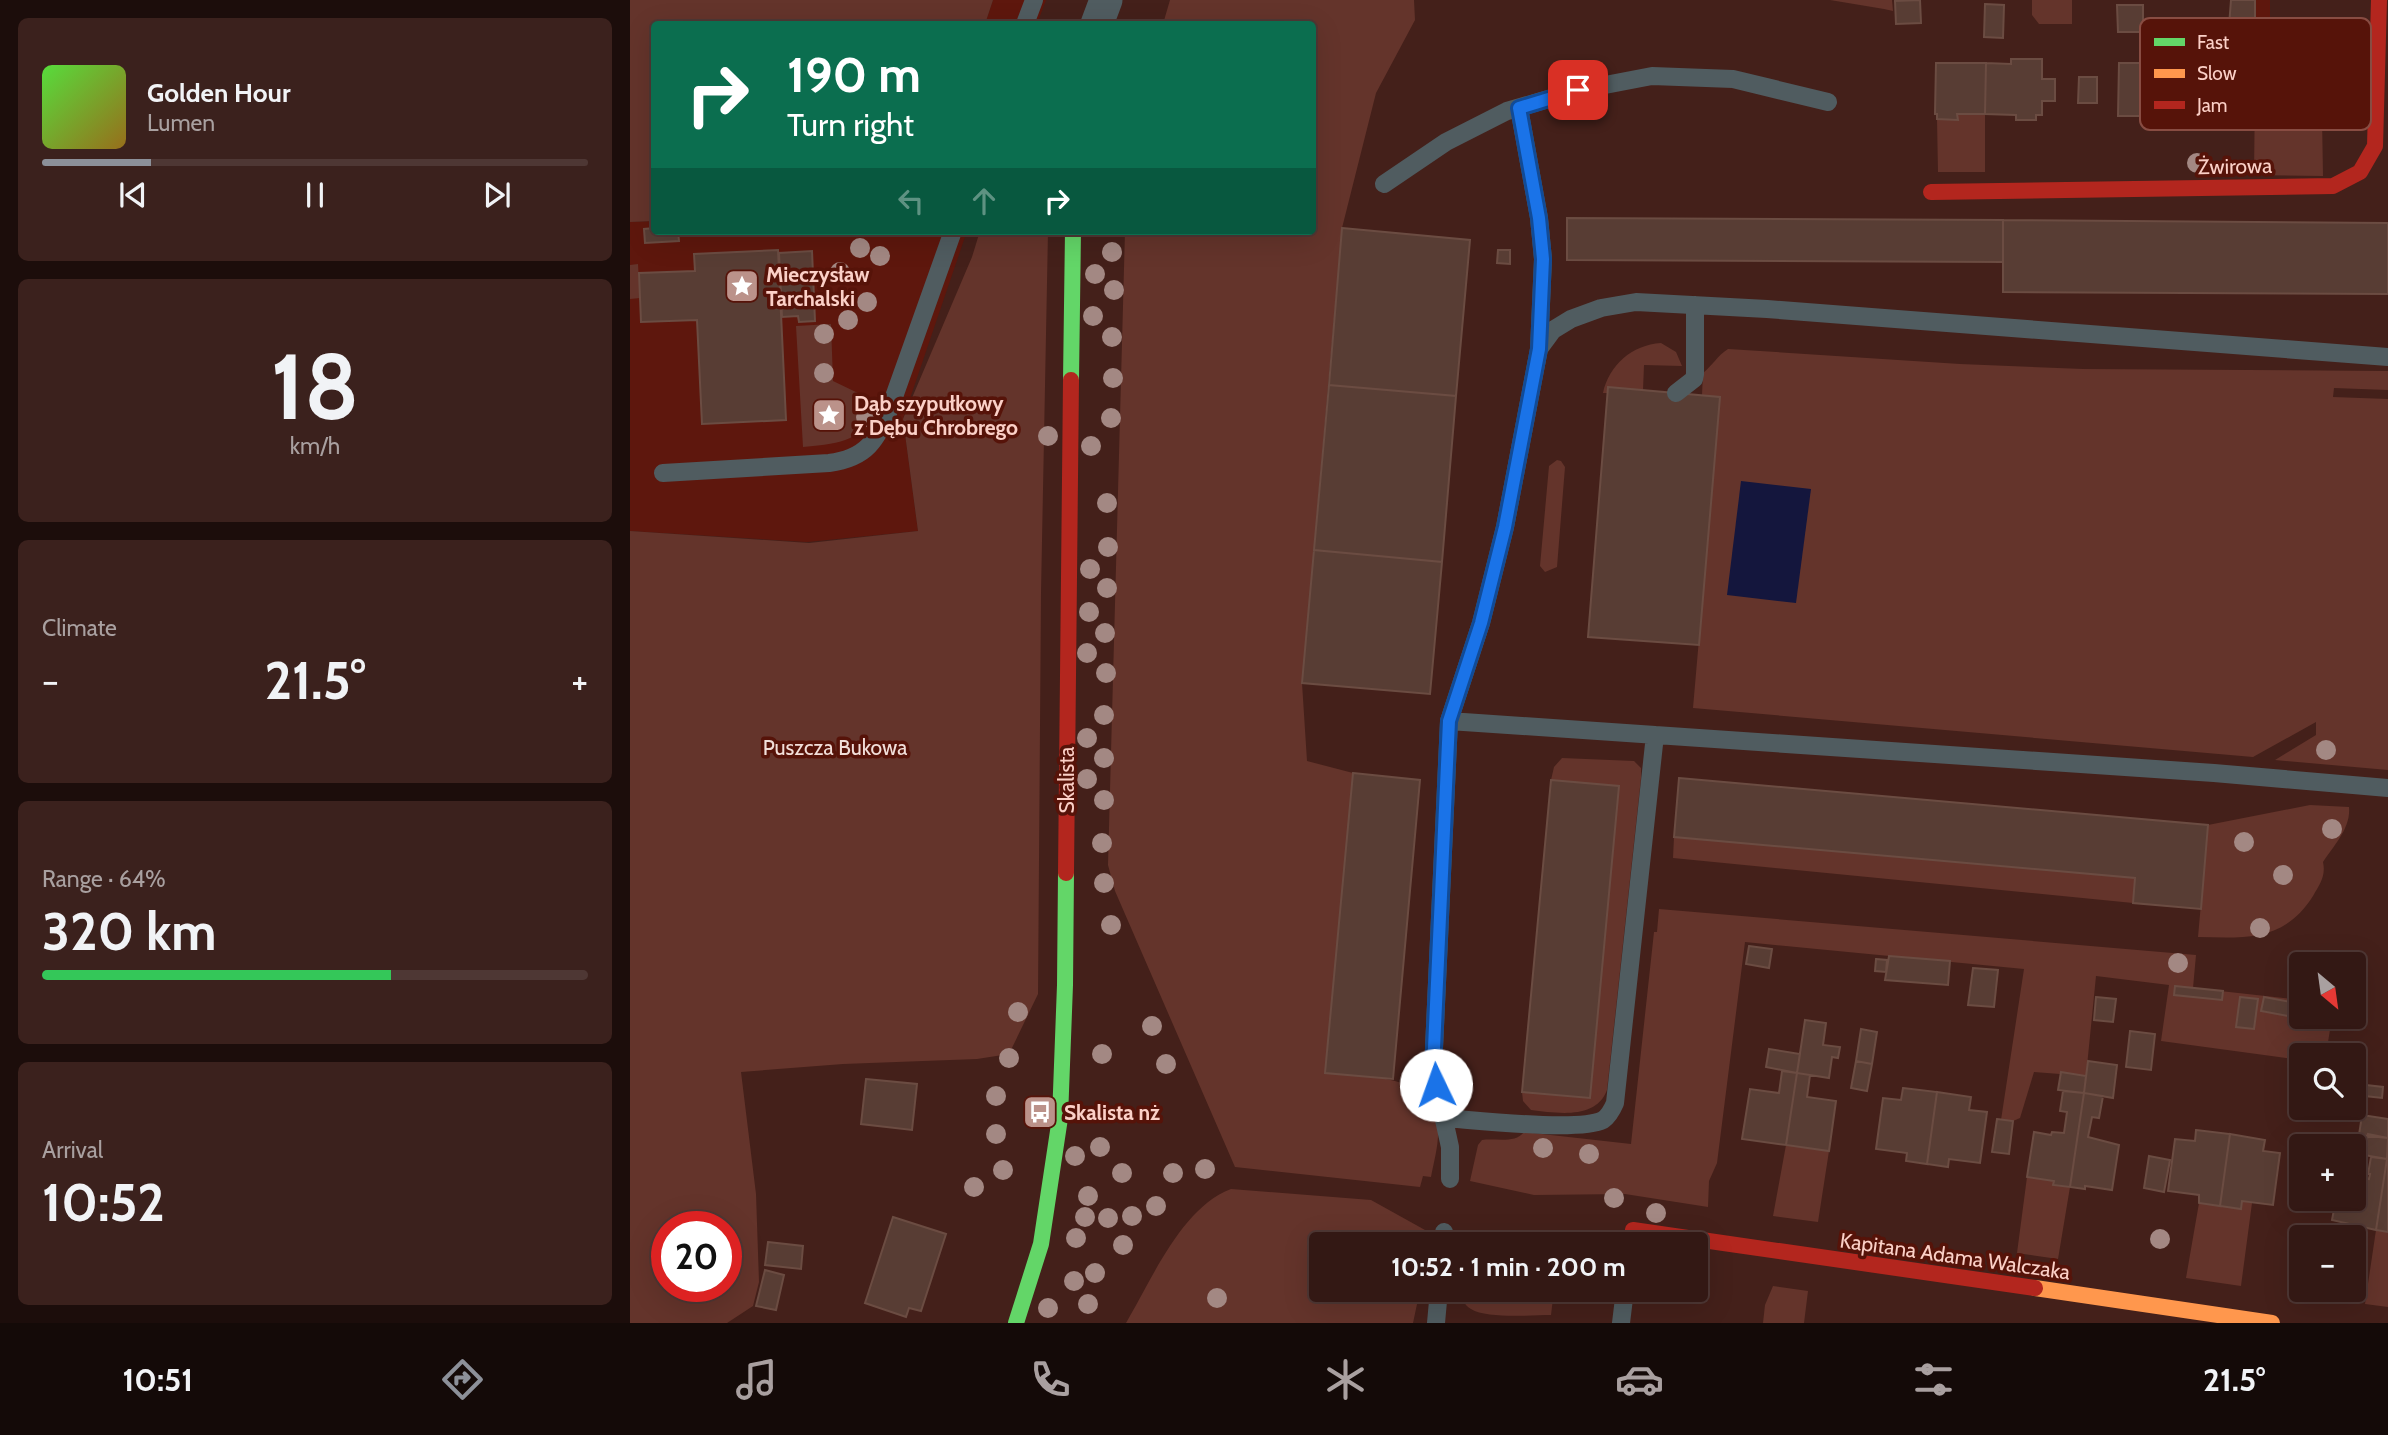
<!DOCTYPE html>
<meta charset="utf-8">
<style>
:root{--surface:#331814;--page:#3b211d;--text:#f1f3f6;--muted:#a9a0a0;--line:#4e3734;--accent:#8c9099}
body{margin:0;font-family:Cabin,sans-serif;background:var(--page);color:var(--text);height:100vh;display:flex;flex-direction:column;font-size:26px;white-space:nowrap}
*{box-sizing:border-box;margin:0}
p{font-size:23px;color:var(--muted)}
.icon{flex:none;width:38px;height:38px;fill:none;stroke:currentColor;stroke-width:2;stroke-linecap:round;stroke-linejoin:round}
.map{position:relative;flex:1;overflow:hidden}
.side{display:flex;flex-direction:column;gap:18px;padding:18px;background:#1c0d0b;width:630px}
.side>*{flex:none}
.guide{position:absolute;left:21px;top:21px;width:665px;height:214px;border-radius:7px;box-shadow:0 7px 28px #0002,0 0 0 2px var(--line);background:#0b6e4f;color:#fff;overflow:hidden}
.needle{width:46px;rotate:151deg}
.controls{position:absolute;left:1659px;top:952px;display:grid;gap:14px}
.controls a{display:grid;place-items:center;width:77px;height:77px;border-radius:7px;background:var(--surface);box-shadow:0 7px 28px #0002,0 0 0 2px var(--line);font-size:35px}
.speed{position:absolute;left:21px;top:1211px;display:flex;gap:14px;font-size:35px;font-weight:700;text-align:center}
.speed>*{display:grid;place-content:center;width:91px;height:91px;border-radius:50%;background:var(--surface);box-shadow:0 7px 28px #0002,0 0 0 2px var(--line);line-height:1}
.speed .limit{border:10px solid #d22;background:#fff;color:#111}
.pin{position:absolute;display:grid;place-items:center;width:60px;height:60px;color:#fff;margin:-30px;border-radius:14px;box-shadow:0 4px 10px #0006}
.me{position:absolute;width:77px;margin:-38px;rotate:357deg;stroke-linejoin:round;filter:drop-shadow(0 0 5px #0008)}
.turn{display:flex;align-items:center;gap:24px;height:147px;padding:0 21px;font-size:32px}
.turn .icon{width:91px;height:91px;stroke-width:2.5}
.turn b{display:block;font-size:49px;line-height:60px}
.lanes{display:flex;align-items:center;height:66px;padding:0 21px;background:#0003;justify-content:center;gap:35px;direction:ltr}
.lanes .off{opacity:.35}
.big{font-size:52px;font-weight:800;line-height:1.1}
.side .tile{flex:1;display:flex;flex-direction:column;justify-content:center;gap:10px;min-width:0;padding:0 24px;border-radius:10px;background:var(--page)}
.side .dial{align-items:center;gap:0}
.dial b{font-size:91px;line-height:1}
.song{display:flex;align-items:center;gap:21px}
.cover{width:84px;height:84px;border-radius:10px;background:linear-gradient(135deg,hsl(110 70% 55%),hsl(40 70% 35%))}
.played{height:7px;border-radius:4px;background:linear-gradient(90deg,var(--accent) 20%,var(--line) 20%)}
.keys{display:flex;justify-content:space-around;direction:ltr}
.heat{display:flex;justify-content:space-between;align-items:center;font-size:38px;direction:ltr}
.charge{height:10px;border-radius:5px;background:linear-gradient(90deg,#34c759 64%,var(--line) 0)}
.trip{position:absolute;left:679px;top:1232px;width:399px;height:70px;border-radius:7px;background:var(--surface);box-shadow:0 7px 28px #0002,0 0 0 2px var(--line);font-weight:800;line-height:70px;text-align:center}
.menu{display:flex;height:112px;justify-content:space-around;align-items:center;background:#140a08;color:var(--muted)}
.menu .icon{width:49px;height:49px}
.menu .current{color:var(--accent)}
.menu b{font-size:32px;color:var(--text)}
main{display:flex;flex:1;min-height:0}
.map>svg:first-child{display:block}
.built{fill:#5e170d}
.green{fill:#64342b;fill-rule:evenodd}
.water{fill:#14163d}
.building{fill:#583d34;stroke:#6b4c42;stroke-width:2}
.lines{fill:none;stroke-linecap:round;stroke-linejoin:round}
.lane{stroke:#505c60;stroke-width:18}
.street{stroke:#505c60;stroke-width:33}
.fast{stroke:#63d668;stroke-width:16}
.slow{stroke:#ff974d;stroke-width:16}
.jam{stroke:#b3261e;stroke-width:16}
.tree{fill:#a38883}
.route-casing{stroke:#114b97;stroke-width:18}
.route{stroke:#1a73e8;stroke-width:12}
.labels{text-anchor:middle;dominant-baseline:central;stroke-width:7;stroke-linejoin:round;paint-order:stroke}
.street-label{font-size:21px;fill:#fbd0c7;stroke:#561309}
.poi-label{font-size:21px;font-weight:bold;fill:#fbd0c7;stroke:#561309;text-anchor:start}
.park-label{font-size:21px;fill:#f1ded9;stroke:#561309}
.key{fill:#561309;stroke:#884c42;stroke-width:2}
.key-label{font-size:19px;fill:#fbd0c7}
</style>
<main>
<section class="side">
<div class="tile">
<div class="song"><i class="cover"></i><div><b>Golden Hour</b><p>Lumen</p></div></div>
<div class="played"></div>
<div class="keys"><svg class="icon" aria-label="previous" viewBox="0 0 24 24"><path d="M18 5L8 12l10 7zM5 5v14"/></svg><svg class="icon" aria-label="pause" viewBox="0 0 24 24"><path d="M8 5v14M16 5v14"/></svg><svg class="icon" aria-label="next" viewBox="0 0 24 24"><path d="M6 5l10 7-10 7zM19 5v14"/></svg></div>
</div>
<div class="tile dial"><b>18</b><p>km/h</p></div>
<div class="tile"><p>Climate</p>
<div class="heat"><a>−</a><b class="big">21.5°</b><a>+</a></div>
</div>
<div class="tile"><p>Range · 64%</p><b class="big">320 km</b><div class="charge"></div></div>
<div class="tile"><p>Arrival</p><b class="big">10:52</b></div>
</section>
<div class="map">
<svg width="1758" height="1323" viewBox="0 0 1758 1323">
<rect width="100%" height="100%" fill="#44201a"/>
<path class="built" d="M363,0H416L407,24H355Z
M1601,0H1640V57L1597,56Z
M24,221V231H337L273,419L288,531L177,542L0,531V222Z"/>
<path class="green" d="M0,0H363L355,24H24V221L0,222Z
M540,0H784L785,20L746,93L712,228L672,683L677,761L723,773L695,1073C736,1077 803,1072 808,1128C809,1144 804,1161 801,1177L793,1176L790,1187L605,1167L485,891L478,865L495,231H682V24H533Z
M1200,0H1262L1263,11L1254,9Z
M1402,0H1442V24H1409L1402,15Z
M1625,90H1635V117H1653V128H1674L1675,117H1692L1693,176L1624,175Z
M1327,114H1355V172H1308L1307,119H1327Z
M350,231H418L411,593L408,994L379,1054L347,1059L213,1064L111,1072L126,1194L129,1282L123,1306L97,1323H0V531L179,543L288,531L273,419L342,257ZM37,1227H96V1286H37Z
M8,264L10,298L0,299V265Z
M201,324L203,381L255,406C226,441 217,443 173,447L166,326Z
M1031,343L1046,352L1052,366L1014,365L1013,390L978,387L977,393H973C979,365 1002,345 1031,343Z
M1098,349L1330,364L1453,369L1758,371V390L1704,388L1703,397L1758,399V770L1645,760L1686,735V722L1623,757L1063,708L1090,397L1072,395L1073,373C1083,365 1087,356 1098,349Z
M927,460L931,461L935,467L927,567L915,572L910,566L919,466Z
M932,758L1004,761L1011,768V778L977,1090C966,1120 927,1113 901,1110L893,1101L892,1092L988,786L921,780L924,767Z
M1680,805L1719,807C1721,828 1704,845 1693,862C1696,876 1690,884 1683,896C1654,942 1615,938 1568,937L1578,825Z
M1044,837L1505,878L1503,903L1043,858Z
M1029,909L1566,955L1563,988L1671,1000V1017H1702L1696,1055H1671V1060L1531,1041L1539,985L1466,976L1456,1076L1404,1072L1390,1118L1383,1121L1371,1120L1394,969L1115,942L1087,1163L1079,1181L1078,1207L995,1194L904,1195L840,1181L848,1145L852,1140C866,1138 885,1144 894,1132L1001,1144L1024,932H1027Z
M1156,1145L1199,1151L1188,1222L1143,1216Z
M1397,1177L1424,1181V1185L1440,1187L1428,1259L1387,1253Z
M601,1189L741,1200L795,1230L794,1244H691V1290H790L783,1323H496C522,1279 552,1207 601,1189Z
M1612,1201L1622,1203L1611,1286L1556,1278L1569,1203L1610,1209Z
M1746,1230L1758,1232V1307L1735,1304Z
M1143,1286L1178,1291L1174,1323H1133L1135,1305Z
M830,1290H924L921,1315C901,1315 857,1319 841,1309C833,1305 832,1297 830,1290Z"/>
<path class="water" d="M1111,481L1181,489L1166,603L1097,595Z"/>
<path class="building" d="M1290,0L1291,23L1266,24L1265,1Z
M1601,0H1625V24H1634L1633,39H1598Z
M1355,4L1374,5L1373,38L1354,37Z
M1487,5H1513V32H1488Z
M1381,59H1412V79H1425V101H1412V115H1406V120H1386V115L1355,114L1356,63L1381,64Z
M1306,63H1356L1355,114H1327L1328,120L1307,119V114H1305Z
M1489,63H1548L1547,116H1488Z
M1449,77H1467V103H1448Z
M937,218L1373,220V262L937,260Z
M1373,220L1758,223V294L1373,292Z
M24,228V231H48L49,241L15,243L14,229Z
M712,228L840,240L826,396L699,385Z
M148,250L156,420L72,424L67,320L11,322L9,273L65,271L64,254Z
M868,250H880V264L867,263Z
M182,251L185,321L169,322L168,316L152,317L149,253Z
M699,385L826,396L812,562L684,550Z
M978,387L1090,397L1069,645L958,637Z
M684,550L812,562L800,694L672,683Z
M723,773L790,780L763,1079L695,1073Z
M1049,778L1578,825L1571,909L1503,903L1505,878L1044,837Z
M921,780L989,786L960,1098L892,1092Z
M1119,946L1142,949L1139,968L1116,964Z
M1259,956L1320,961L1318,985L1255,980Z
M1246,959L1257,960L1256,972L1245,971Z
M1343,968L1368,970L1364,1007L1338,1005Z
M1545,986L1593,991L1592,1000L1544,995Z
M1466,997L1486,999L1483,1022L1464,1020Z
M1610,997L1628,999L1624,1029L1606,1027Z
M1634,997L1671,1004L1669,1018L1631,1011Z
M1175,1020L1196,1023L1193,1045L1210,1047L1208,1058L1202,1057L1199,1078L1167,1073Z
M1231,1029L1247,1032L1242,1064L1226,1061Z
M1500,1031L1525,1034L1521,1070L1496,1067Z
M1139,1049L1170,1054L1167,1073L1136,1067Z
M1226,1061L1242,1064L1237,1091L1221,1088Z
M1458,1061L1487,1065L1483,1098L1454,1093Z
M1152,1071L1167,1073L1156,1145L1112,1139L1120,1089L1149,1093Z
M1431,1072L1456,1076L1454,1093L1428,1090Z
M1167,1073L1180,1075L1177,1097L1206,1101L1199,1151L1156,1145Z
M236,1079L287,1084L282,1130L231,1124Z
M1724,1082H1727L1723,1115L1705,1113L1706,1108H1724Z
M1736,1085L1753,1087L1752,1098L1735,1096Z
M1273,1088L1307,1092L1297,1164L1276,1161L1277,1153L1246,1149L1253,1098L1271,1100Z
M1433,1091L1454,1093L1440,1187L1423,1185L1424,1181L1397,1177L1404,1132L1421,1135L1422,1132L1434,1133L1437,1112L1430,1111Z
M1307,1092L1341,1097L1339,1110L1357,1112L1350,1163L1319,1159L1318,1167L1297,1164Z
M1454,1093L1473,1096L1469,1118L1462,1117L1458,1137L1489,1145L1482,1190L1455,1186V1189L1440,1187Z
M1732,1115L1758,1119V1138L1729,1135Z
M1367,1119L1383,1121L1379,1154L1362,1152Z
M1566,1130L1600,1134L1590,1206L1569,1203V1195L1538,1191L1545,1139L1565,1141Z
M1600,1134L1635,1140L1633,1151L1650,1153L1643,1205L1612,1201L1611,1209L1590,1206Z
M1738,1134L1758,1138L1757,1159L1734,1155Z
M1519,1156L1540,1160L1534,1192L1514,1188Z
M1741,1157L1757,1159L1746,1230L1702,1220L1706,1199H1724V1179L1726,1177L1739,1179L1740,1174H1738Z
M1757,1159H1758V1232L1746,1230Z
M263,1217L316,1234L291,1311L279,1308L276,1317L235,1303Z
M138,1242L173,1246L171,1269L135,1265Z
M135,1270L154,1275L146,1310L126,1306Z"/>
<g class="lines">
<path class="lane" d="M395,24L404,0
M889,108L909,218L913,259L909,349
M754,184L816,142L877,111L949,90L1022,76L1103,79L1198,102
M1046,393L1064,379L1065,374V305
M33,473L199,463C237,458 246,441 260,408L323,231
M819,721L851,623L875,527L909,349L923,330L941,319L971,308L1006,302L1137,309L1758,357
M814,1118C844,1120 950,1132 973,1120C979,1116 982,1110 985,1103L1025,735
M820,1179V1147L803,1070L819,721L1584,773L1758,788
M813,1244L814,1232
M806,1323L809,1290
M991,1323L995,1290"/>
<path class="street" d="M467,24L476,0"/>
<path class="fast" d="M441,380L443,231
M386,1323L411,1244L430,1118L435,985L436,873"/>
<path class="slow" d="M1405,1288L1642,1323"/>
<path class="jam" d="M1301,192L1703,186L1730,172L1745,146L1749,0
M436,873L441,380
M1003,1230L1405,1288"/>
</g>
<g class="tree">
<circle cx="1567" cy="163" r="10"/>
<circle cx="230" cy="248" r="10"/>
<circle cx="482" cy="252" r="10"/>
<circle cx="250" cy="256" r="10"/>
<circle cx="210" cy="272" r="10"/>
<circle cx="465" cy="274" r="10"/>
<circle cx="484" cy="290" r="10"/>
<circle cx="237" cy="302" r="10"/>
<circle cx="463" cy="316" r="10"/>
<circle cx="218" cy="320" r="10"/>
<circle cx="194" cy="334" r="10"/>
<circle cx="482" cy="337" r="10"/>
<circle cx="194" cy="373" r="10"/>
<circle cx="483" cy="378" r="10"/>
<circle cx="199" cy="409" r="10"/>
<circle cx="236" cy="417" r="10"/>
<circle cx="481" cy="418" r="10"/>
<circle cx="418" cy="436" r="10"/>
<circle cx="461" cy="446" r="10"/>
<circle cx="477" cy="503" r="10"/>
<circle cx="478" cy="547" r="10"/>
<circle cx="460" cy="569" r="10"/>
<circle cx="477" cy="588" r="10"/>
<circle cx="459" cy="612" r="10"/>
<circle cx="475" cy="633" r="10"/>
<circle cx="457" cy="653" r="10"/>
<circle cx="476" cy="673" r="10"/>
<circle cx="474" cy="715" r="10"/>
<circle cx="457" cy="738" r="10"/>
<circle cx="1696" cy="750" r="10"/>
<circle cx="474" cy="758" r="10"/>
<circle cx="457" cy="779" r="10"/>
<circle cx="474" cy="800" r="10"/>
<circle cx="1702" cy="829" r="10"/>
<circle cx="1614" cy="842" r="10"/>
<circle cx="472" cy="843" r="10"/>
<circle cx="1653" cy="875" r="10"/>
<circle cx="474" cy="883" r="10"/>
<circle cx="481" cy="925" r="10"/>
<circle cx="1630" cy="928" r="10"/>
<circle cx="1548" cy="963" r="10"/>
<circle cx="388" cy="1012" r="10"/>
<circle cx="522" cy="1026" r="10"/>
<circle cx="472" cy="1054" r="10"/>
<circle cx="379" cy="1058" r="10"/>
<circle cx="536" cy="1064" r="10"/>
<circle cx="366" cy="1096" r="10"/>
<circle cx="366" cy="1134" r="10"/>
<circle cx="470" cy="1147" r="10"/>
<circle cx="913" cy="1148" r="10"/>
<circle cx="959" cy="1154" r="10"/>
<circle cx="445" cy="1156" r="10"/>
<circle cx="575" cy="1169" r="10"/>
<circle cx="373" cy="1170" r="10"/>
<circle cx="492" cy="1173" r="10"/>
<circle cx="543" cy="1173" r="10"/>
<circle cx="344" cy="1187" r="10"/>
<circle cx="458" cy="1196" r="10"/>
<circle cx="984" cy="1198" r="10"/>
<circle cx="526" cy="1206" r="10"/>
<circle cx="1026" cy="1213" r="10"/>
<circle cx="502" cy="1216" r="10"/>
<circle cx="455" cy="1217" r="10"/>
<circle cx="478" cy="1218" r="10"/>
<circle cx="446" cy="1238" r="10"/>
<circle cx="1530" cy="1239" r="10"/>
<circle cx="493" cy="1245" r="10"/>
<circle cx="465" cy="1273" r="10"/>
<circle cx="444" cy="1281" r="10"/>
<circle cx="587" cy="1298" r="10"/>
<circle cx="458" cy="1304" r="10"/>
<circle cx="418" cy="1308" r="10"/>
</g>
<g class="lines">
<g class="route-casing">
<path id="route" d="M806,1085L803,1070L819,721L851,623L875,527L909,349L913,259L909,218L889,108L948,90"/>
</g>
<use href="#route" class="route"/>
</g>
<defs>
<g id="sight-square" transform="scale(1.75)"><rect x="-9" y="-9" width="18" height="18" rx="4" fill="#bb928a" stroke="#561309"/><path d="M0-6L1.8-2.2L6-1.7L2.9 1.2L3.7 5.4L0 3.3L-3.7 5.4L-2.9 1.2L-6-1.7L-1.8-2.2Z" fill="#fff"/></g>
<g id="bus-square" transform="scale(1.75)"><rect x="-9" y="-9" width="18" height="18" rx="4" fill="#bb928a" stroke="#561309"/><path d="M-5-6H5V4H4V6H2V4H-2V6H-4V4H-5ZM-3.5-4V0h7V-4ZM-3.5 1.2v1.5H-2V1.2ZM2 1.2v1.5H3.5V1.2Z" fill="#fff"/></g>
</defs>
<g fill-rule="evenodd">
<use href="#sight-square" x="112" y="286"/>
<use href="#sight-square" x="199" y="415"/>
<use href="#bus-square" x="410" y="1112"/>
</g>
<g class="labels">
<g class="street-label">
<text transform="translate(1605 166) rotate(-1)">Żwirowa</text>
<text transform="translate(436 780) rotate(-90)">Skalista</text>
<text transform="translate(1325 1256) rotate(8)">Kapitana Adama Walczaka</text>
</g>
<g class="poi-label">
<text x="136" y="274">Mieczysław<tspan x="136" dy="24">Tarchalski</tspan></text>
<text x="224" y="403">Dąb szypułkowy<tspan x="224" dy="24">z Dębu Chrobrego</tspan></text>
<text x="434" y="1112">Skalista nż</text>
</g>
<g class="park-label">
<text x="205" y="747">Puszcza Bukowa</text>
</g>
</g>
<rect x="1510" y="18" width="231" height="112" rx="10" class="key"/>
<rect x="1524" y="38" width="31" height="8" fill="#63d668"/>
<rect x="1524" y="69" width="31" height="9" fill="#ff974d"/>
<rect x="1524" y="101" width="31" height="8" fill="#b3261e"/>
<g class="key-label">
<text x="1567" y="49">Fast</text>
<text x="1567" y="80">Slow</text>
<text x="1567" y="112">Jam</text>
</g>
</svg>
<div class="controls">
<a><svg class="needle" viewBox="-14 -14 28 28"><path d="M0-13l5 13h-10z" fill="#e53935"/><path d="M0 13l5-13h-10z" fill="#a9a0a0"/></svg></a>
<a><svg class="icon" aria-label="search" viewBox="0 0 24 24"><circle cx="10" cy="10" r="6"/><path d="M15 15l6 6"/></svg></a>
<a>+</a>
<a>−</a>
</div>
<div class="speed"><div class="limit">20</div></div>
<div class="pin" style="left:948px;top:90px;background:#d93025"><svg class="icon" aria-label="arrive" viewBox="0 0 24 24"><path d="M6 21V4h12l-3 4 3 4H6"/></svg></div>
<svg class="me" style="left:806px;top:1085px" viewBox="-20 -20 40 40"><circle r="19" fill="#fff"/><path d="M0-13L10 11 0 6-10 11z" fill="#1a73e8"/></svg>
<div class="trip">10:52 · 1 min · 200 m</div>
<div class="guide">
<div class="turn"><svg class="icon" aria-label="right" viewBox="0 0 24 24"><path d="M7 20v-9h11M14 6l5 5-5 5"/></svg><div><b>190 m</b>Turn right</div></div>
<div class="lanes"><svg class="icon off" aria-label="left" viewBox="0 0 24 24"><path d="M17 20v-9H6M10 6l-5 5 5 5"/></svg><svg class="icon off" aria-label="ahead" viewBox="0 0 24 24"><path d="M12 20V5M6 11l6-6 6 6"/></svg><svg class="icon" aria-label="right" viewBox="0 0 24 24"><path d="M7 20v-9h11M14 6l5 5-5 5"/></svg></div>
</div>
</div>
</main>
<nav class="menu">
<b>10:51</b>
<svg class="icon current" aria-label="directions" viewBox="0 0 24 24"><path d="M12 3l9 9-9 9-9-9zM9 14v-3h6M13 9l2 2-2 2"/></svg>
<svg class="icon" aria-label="music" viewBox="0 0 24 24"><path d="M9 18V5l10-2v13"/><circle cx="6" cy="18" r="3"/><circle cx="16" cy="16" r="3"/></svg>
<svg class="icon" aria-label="phone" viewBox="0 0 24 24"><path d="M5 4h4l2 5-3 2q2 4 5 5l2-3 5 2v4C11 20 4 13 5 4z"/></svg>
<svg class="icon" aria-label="climate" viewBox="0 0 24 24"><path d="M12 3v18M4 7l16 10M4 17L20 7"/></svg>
<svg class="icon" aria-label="car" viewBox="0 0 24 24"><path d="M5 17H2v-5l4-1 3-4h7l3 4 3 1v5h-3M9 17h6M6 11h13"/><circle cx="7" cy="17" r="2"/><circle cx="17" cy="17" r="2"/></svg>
<svg class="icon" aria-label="filters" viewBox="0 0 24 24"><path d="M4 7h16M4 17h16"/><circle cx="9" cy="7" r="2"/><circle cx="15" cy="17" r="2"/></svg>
<b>21.5°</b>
</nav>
